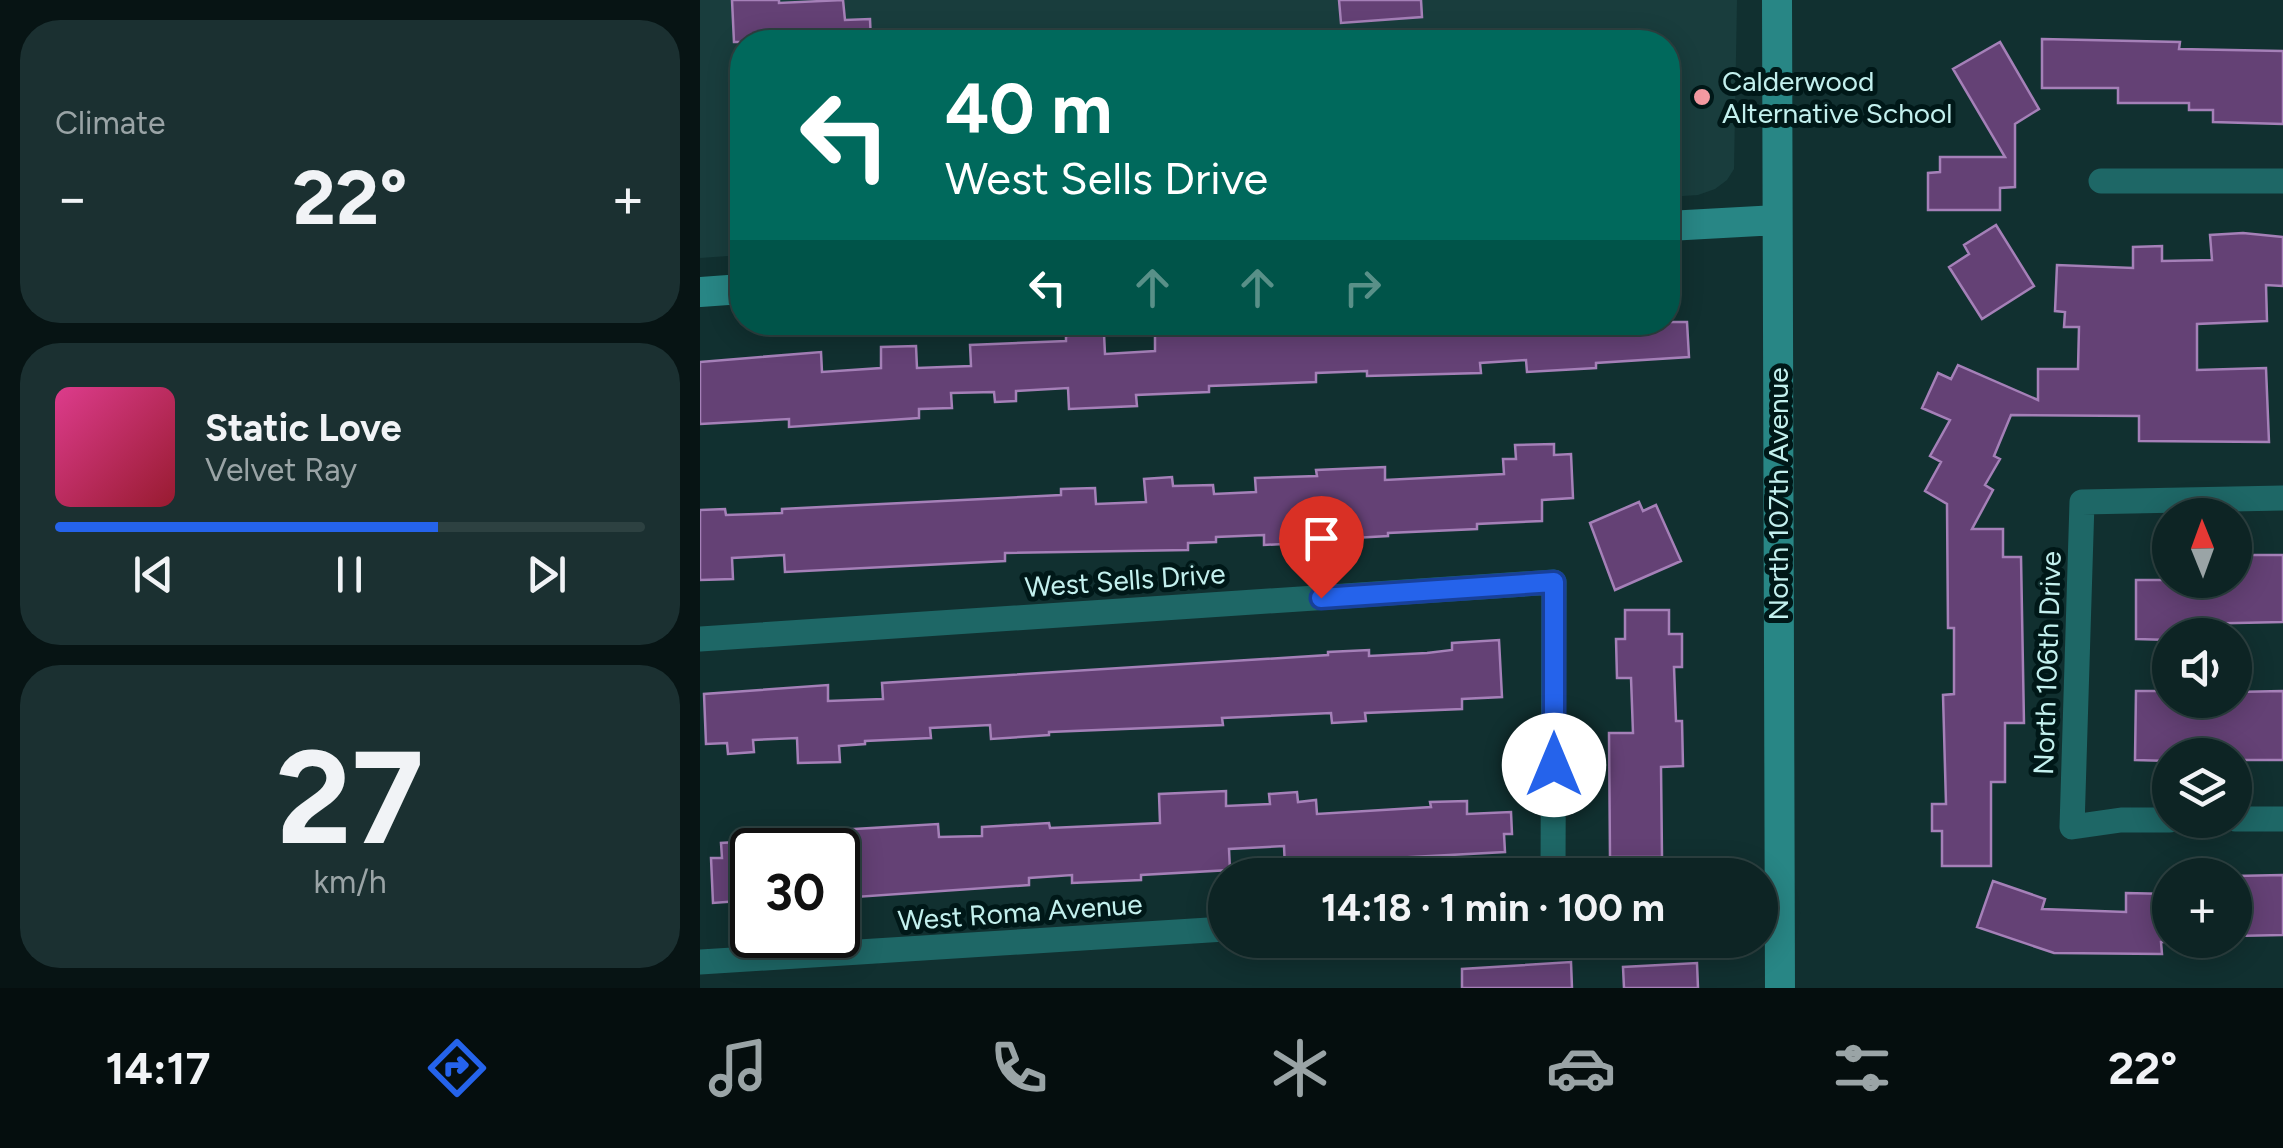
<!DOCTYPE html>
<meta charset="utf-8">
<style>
:root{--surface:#0d2424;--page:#1b3031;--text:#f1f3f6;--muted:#9aa4a6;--line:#2d4141;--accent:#2563eb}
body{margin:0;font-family:Figtree,sans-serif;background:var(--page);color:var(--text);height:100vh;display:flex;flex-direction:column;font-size:38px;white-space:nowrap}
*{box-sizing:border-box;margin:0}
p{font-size:32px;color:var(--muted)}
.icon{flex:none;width:55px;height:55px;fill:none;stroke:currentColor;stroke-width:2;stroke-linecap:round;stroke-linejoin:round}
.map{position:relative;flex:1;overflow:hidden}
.drawer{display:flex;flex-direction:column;gap:20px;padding:20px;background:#071414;width:700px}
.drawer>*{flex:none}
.top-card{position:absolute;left:30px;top:30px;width:950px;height:305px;border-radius:40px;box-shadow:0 5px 25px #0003,0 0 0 2px var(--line);background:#00695c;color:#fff;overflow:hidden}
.needle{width:65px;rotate:359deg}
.buttons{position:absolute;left:1452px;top:498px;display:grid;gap:20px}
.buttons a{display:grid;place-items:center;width:100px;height:100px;border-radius:50%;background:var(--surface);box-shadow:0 5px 25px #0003,0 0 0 2px var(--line);font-size:50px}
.speed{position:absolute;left:30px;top:828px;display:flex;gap:20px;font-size:50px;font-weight:700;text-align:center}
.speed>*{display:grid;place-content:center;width:130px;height:130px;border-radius:50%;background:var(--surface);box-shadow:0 5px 25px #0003,0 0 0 2px var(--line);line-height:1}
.speed .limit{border:5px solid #111;border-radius:15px;background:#fff;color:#111}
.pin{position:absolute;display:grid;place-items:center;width:85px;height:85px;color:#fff;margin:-102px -42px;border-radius:50% 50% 50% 0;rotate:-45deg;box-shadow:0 0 10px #0007}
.pin .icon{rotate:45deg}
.me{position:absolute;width:110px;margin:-55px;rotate:0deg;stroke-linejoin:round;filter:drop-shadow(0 0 8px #0008)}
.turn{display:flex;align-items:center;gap:35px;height:210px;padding:0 50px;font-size:45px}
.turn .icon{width:130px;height:130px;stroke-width:2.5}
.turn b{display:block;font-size:70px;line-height:85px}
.lanes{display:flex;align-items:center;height:95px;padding:0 50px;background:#0003;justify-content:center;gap:50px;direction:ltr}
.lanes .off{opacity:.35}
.big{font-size:75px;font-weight:700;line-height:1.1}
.drawer .card{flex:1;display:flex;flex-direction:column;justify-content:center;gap:15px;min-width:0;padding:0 35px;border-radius:40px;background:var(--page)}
.drawer .dial{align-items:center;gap:0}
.dial b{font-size:130px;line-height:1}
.song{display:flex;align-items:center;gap:30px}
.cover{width:120px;height:120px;border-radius:15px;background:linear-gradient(135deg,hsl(330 70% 55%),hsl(350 70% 35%))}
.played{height:10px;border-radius:5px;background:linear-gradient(90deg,var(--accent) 65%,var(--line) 65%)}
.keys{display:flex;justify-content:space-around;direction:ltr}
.heat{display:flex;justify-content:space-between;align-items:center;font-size:55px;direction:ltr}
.trip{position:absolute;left:508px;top:858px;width:570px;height:100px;border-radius:50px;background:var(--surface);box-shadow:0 5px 25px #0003,0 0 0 2px var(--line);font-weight:700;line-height:100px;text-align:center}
.dock{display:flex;height:160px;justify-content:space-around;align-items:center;background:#050e0e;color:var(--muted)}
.dock .icon{width:70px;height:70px}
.dock .on{color:var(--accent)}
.dock b{font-size:45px;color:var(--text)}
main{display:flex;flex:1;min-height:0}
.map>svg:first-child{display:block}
.built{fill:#193d3d}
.building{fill:#644175;stroke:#a580b8;stroke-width:2.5}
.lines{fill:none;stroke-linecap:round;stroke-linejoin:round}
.street{stroke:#1e6766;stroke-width:25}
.secondary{stroke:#288685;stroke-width:30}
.route-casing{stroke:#184099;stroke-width:25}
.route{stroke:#2563eb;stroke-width:18}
.poi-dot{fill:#f49aa2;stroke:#001818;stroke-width:4}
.labels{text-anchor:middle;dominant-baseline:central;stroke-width:10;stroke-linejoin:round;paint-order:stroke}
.poi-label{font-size:28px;fill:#c3f0ee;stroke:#001818;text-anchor:start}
.street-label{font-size:28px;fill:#c3f0ee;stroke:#001818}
</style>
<main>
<section class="drawer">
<div class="card"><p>Climate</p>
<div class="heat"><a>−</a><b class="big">22°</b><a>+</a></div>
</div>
<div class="card">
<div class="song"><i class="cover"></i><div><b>Static Love</b><p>Velvet Ray</p></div></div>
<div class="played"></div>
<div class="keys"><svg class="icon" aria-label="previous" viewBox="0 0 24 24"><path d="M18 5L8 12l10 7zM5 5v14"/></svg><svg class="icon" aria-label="pause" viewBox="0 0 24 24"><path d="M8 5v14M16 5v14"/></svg><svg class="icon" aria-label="next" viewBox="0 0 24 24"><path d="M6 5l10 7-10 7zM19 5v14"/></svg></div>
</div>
<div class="card dial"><b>27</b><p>km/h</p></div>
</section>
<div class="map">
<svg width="1583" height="988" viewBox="0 0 1583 988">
<rect width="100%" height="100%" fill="#113030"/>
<path class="built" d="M0,0H1037L1034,169L1027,180L1015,189L998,195L968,197V42H42V255L0,258Z"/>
<path class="building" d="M32,0H79V3L143,0L145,20L170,19L171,42H34Z
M639,0H721L722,17L641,23Z
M1342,39L1480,42L1479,49L1583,51V124L1513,122V110H1489V103H1418V88H1342Z
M1300,42L1339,109L1315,124V187L1300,188V210H1228V173L1240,172V157H1305L1253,69Z
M1296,225L1334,286L1282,319L1249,267L1269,254L1264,245Z
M1543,233L1583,237V286L1566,285L1567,321L1497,324V370L1566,368L1569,442L1439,441V416L1311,415L1294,456L1300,459L1285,485L1293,490L1272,529H1303V557H1321L1324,723H1305V782H1291V866H1242V831H1232V804H1246L1243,695L1254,694V628H1248L1247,504L1225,491L1241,462L1230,456L1250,420L1222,408L1238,373L1251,379L1258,365L1338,400V369H1378L1379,327H1364L1365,312L1355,311L1357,265L1433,268V247L1462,246V261L1512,260L1510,235Z
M638,322H676L677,326L728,322H987L989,357L896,363V368L827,372L826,360L780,363L781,373L667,376V371L616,373V382L509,386V392L436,395L437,406L369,409L368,388L316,391V401L295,402L294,392L251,393L252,408L219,409V418L89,427V419L0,424V362L121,352L122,372L181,368V347L216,346L217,368L271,366L270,345L366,341V336L404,334L405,354L455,351V333Z
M854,444V455L871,454L873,498L842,500V521L777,524V529L688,533V536L654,538L653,533L601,536L602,543L564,545V535L516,537V542L488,543V550L305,553V561L85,572L84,555L32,558L33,579L0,580V510L25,509L26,515L82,513V509L361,495V489L395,488L396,504L446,502L444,479L472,477L473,486L513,485L514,494L556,492L555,478L617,476L616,470L685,467V480L804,474L803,459H816L815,445Z
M939,502L943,511L956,505L981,561L915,590L890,523Z
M1535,555H1583V622L1490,624V635H1470V640L1436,639V580H1535Z
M925,610H969V634H982V667H974L976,721H982L983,766L961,767L962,857H910L909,733H933L931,678H917L916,639H925Z
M799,640L802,697L762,699V709L665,713L666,721L632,723L631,713L522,718L523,725L349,732V735L291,739L290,725L230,728L231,738L165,741V744L139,746L140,762L98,763L97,738L53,740L54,752L28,754L27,743L6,744L4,694L128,685V701L183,699L182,683L628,655V652L669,650V656L727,653L752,650V643Z
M1436,691H1470V700H1535V692L1583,691V760H1535V755H1470V761L1435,760Z
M526,791V806L570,804L569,794L597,792L598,802L616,800L617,814L731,807L730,802L767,801V814L811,812L812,834H804L805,852L620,862V867L585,869L584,846L529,849L530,870L441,875V880L372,883V875L329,878V885L141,898L138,830L238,824L239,837L282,836V827L349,823L350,828L460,823L459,794Z
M52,841V900L13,903L11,858H22L21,843Z
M1583,875V935L1535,936V876Z
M1293,881L1345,899L1342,909L1426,912V893L1470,894V942H1461L1462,954L1354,953L1277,927Z
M871,962L872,988H762V969Z
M997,963L998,988H924L923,967Z"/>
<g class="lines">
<path class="street" d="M1401,181H1583
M0,639L854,582L853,875
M1535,819H1583
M1470,820H1421L1372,827L1382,502L1583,498
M0,962L525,929"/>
<path class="secondary" d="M1077,0L1080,988
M968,226L1077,220
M0,292L42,289"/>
</g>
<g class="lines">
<g class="route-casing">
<path id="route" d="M621,598L854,582V765"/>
</g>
<use href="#route" class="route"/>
</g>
<circle class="poi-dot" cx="1002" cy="97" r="10"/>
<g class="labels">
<g class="poi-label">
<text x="1022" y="81">Calderwood<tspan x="1022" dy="32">Alternative School</tspan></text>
</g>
<g class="street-label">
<text transform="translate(1078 494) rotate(-90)">North 107th Avenue</text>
<text transform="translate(425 580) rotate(-4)">West Sells Drive</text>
<text transform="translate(1347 663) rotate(-88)">North 106th Drive</text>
<text transform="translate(320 912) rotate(-4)">West Roma Avenue</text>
</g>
</g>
</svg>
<div class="buttons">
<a><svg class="needle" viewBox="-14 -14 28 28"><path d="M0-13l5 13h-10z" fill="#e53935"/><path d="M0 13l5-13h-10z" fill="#9aa4a6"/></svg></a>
<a><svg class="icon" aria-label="sound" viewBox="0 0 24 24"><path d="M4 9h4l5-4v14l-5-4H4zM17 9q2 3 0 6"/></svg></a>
<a><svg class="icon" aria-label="layers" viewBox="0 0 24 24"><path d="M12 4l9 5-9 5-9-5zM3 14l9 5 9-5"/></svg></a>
<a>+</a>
</div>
<div class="speed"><div class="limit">30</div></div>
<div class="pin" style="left:621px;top:598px;background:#d93025"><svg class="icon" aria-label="arrive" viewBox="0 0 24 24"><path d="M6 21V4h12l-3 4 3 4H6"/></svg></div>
<svg class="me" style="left:854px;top:765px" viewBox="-20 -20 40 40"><circle r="19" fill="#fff"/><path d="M0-13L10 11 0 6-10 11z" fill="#2563eb"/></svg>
<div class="trip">14:18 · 1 min · 100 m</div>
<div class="top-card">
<div class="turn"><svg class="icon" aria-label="left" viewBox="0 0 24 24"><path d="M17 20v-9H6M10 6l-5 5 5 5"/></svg><div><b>40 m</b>West Sells Drive</div></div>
<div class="lanes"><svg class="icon" aria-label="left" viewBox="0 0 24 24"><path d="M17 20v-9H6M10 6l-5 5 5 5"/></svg><svg class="icon off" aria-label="ahead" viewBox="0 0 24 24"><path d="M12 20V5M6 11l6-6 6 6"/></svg><svg class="icon off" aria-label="ahead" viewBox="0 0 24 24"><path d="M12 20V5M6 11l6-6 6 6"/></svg><svg class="icon off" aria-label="right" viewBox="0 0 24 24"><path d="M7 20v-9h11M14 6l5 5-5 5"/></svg></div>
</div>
</div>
</main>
<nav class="dock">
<b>14:17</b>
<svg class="icon on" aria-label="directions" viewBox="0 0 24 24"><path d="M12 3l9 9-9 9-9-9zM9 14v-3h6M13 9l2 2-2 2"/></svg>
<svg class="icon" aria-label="music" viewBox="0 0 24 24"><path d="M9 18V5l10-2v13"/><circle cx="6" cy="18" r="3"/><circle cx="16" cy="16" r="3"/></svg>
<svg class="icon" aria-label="phone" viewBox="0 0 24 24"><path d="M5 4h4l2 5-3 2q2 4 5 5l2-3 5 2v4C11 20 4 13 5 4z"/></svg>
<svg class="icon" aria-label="climate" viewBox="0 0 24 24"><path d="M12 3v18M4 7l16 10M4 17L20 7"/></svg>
<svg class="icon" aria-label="car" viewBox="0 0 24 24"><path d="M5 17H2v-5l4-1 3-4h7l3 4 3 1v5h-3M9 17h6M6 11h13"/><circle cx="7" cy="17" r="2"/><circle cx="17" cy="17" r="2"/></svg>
<svg class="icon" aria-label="filters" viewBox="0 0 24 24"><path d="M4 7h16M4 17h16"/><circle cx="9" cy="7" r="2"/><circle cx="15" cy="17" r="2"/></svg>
<b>22°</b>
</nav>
